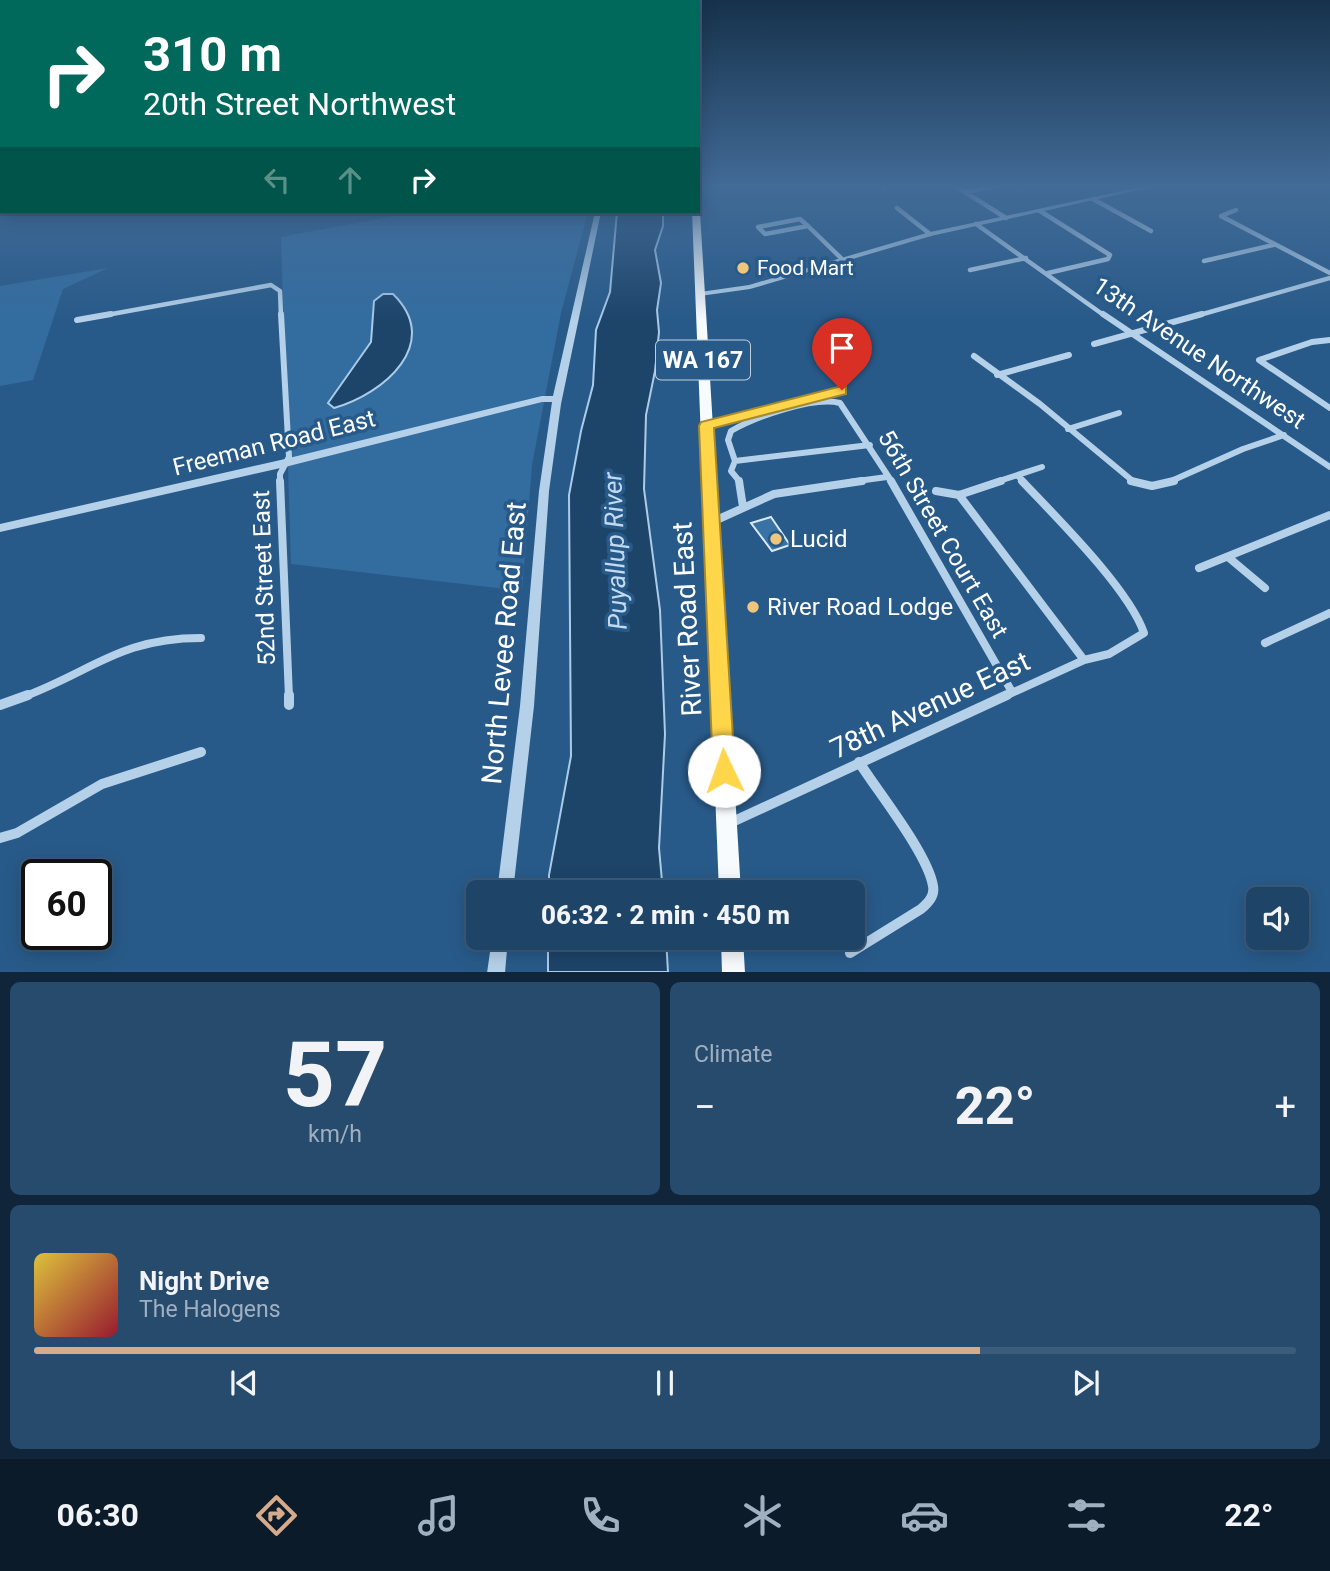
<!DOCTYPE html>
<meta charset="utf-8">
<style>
:root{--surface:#1e4467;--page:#264b6d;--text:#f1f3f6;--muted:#a1b0c0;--line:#3c5c7b;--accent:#d6ab8b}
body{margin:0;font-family:Roboto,sans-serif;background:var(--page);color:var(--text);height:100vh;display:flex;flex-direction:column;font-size:26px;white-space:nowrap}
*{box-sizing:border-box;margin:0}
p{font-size:23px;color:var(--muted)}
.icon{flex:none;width:38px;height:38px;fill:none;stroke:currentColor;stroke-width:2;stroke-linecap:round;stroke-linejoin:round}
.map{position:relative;height:972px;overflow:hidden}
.drawer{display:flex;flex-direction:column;gap:10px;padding:10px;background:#102539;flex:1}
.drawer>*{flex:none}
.guide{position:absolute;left:0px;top:0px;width:700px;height:214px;box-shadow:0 4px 18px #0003,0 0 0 2px var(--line);background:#00695c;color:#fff;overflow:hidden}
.fabs{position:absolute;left:1246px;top:887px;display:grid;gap:14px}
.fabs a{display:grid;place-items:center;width:63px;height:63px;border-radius:10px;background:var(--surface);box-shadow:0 4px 18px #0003,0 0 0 2px var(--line);font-size:35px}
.speed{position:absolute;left:21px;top:859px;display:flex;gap:14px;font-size:35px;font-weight:700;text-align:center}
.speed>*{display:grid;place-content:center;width:91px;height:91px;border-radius:50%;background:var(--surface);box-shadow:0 4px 18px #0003,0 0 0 2px var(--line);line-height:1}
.speed .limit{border:4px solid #111;border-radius:10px;background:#fff;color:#111}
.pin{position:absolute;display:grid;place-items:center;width:60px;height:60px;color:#fff;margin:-72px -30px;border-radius:50% 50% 50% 0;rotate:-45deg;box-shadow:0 0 7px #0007}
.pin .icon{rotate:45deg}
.me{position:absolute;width:77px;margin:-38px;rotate:357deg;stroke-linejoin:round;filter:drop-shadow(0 0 5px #0008)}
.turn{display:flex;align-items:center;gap:24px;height:147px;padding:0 28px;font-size:32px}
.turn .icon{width:91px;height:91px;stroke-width:2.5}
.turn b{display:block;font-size:49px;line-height:60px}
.lanes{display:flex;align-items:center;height:66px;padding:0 28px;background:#0003;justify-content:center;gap:35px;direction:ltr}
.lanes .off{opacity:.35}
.big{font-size:52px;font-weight:800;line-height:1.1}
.drawer .tile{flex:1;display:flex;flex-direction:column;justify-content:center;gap:10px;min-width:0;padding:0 24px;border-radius:10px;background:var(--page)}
.drawer .dial{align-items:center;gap:0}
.dial b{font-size:91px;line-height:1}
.song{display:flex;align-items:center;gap:21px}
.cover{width:84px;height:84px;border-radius:10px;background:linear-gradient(135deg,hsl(50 70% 55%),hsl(350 70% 35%))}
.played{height:7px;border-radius:4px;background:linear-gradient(90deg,var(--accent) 75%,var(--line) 75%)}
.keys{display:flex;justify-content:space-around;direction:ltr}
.heat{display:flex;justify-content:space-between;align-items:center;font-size:38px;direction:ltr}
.drawer .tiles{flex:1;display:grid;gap:10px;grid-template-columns:1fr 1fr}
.tile:last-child{grid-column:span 2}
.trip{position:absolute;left:466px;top:880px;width:399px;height:70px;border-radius:10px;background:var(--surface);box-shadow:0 4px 18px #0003,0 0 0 2px var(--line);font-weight:800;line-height:70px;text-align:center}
.tab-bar{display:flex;height:112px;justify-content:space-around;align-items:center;background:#0c1b29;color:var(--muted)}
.tab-bar .icon{width:49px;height:49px}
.tab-bar .current{color:var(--accent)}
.tab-bar b{font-size:32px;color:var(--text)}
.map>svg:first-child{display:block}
.green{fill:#336da0}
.water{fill:#1d4469;stroke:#aacce9;stroke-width:2}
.building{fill:#3972a5;stroke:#d9e9f7;stroke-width:2}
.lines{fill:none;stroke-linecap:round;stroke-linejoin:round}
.minor-far3{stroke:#b5d1e9;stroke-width:4.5}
.minor-far2{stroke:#b5d1e9;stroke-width:6}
.minor-far1{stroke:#b5d1e9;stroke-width:8}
.minor{stroke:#b5d1e9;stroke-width:10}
.tertiary{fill:#b5d1e9;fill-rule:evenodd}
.primary{fill:#f8fbfe;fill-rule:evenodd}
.route{fill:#ffd54a;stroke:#a68a30;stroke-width:2}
.poi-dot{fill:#f0c57c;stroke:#285a89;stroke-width:2.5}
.labels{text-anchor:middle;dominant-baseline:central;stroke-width:7;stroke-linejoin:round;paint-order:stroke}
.far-poi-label{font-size:21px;fill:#fff;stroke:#285a89;text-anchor:start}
.shield{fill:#285a89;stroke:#becedc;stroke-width:2}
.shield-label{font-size:23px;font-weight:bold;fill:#fff}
.street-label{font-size:24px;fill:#fff;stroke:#285a89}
.poi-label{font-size:24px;fill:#fff;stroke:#285a89;text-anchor:start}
.water-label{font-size:26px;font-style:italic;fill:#c1daf0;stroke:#285a89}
.near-street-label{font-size:28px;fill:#fff;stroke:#285a89}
</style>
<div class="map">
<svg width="1330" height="973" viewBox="0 0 1330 973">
<rect width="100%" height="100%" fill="#285a89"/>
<path class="green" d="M416,212H588L561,313L532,465L522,591L291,564L281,237Z
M108,268L63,289L33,380L0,386V286Z"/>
<path class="water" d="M617,212H663V226L655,250L661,283L657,310L659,332L655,371L646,415L644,489L660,610L665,734L659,848L663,892H549V875L571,756L569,495L581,431L593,385L596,330L610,292Z
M383,294H393C443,343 384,394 334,408L328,403L371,342L374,301Z
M548,938H666L668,972H548Z"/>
<path class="building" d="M771,517L790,545L772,551L751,523Z"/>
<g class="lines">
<path class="minor-far3" d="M880,185L884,188
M954,185L1006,218
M965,192L1000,185
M1093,199L1151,231
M897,208L930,234
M1236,210L1221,216L1330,273
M1040,211L1110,255L1108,259L1048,273
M800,219L808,226L765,234L758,227Z
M976,224L1105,316
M808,226L843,260
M1204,261L1273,245
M970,270L1026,258
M101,316L271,285L280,291L281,316
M1196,316L1330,278"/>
<path class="minor-far2" d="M1103,314L1330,467
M77,320L111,314
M1330,340L1312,342L1259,360L1330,408
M1094,344L1202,314
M974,356L1040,404L1134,482
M997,375L1069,355
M819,397L842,390
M706,426L804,401
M1068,429L1119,413
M735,461L870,445
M1018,476L1024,482
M280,482V474L289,457L281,314
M740,482L731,471L735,461L728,440L731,431C755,417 814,396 840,403L892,482
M850,482L887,477
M996,482L1042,467
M1169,482L1243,449L1284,435"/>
<path class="minor-far1" d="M280,481L289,697
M739,481L743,507
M891,481L1012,692
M1131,481L1152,486L1174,481
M936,491L959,495L1001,481
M959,495L1084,660
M712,522L774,494L862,481
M1228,557L1265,588
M1199,568L1330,515
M1265,643L1330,613
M23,697C93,671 120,638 201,638
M1003,697L1084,660L1109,654L1144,633C1129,589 1056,517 1022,481"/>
<path class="minor" d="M289,695V705
M0,705L28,695
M730,823L1007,695
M0,838L17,833L102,784L201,752
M850,953L921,909C928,903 935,896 933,886C928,854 878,792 859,762"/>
<path class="tertiary" d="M1150,185H1161L931,236L750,289L700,296L696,294L700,292L749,285L930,232Z
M595,212H601L561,404L549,491L534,706L513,892H497L520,706L539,491L552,402H542L285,467L0,532V524L285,459L542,396H553Z
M492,938H508L505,973H487Z"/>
<path class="primary" d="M698,210L700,212L741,892H719L692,212H698Z
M721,938H743L745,973H722Z"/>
</g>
<linearGradient id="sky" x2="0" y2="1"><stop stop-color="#16324b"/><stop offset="0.58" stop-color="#426b97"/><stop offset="1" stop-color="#426b97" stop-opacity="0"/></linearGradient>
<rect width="1330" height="321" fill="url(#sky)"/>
<path class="route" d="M842,386L846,387V394L714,428L735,771L732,778L724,782L717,778L713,771L699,426L701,422Z"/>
<g class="poi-dot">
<circle cx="743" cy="268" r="7"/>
<circle cx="776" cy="539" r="7"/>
<circle cx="753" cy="607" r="7"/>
</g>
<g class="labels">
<g class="far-poi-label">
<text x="757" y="268">Food Mart</text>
</g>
<rect class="shield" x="656" y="340.5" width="94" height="39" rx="5"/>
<g class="shield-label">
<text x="703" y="360">WA 167</text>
</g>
<g class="street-label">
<text transform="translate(1199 353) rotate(34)">13th Avenue Northwest</text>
<text transform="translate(274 443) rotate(-14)">Freeman Road East</text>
<text transform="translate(943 534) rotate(60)">56th Street Court East</text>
<text transform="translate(264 578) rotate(-92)">52nd Street East</text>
</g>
<g class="poi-label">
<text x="790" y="539">Lucid</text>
<text x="767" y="607">River Road Lodge</text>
</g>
<g class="water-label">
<text transform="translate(615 551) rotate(-92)">Puyallup River</text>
</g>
<g class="near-street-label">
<text transform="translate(687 619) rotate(-93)">River Road East</text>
<text transform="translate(504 643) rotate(-85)">North Levee Road East</text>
<text transform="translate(930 705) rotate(-25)">78th Avenue East</text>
</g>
</g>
</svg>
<div class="fabs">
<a><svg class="icon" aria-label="sound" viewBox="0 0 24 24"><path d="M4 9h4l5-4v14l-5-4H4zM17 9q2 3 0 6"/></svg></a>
</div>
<div class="speed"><div class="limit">60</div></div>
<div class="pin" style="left:842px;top:390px;background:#d93025"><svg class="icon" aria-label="arrive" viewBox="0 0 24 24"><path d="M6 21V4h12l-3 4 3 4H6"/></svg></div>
<svg class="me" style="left:724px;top:771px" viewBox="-20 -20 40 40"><circle r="19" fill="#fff"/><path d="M0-13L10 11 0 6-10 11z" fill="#ffd54a"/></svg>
<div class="trip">06:32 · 2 min · 450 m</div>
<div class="guide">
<div class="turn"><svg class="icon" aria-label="right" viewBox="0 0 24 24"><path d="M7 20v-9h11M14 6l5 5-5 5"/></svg><div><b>310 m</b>20th Street Northwest</div></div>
<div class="lanes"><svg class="icon off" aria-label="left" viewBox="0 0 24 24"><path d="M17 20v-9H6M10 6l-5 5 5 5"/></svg><svg class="icon off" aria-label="ahead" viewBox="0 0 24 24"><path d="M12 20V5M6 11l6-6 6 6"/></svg><svg class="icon" aria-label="right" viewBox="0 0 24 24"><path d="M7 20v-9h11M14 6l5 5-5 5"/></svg></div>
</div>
</div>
<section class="drawer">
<div class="tiles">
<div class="tile dial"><b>57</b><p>km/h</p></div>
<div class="tile"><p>Climate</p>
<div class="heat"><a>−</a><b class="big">22°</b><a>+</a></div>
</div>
<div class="tile">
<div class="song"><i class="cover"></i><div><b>Night Drive</b><p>The Halogens</p></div></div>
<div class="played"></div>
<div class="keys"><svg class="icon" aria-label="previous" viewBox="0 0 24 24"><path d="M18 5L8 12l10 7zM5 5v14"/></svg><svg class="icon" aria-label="pause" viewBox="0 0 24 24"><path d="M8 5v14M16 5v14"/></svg><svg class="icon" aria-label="next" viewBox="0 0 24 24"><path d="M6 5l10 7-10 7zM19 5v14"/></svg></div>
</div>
</div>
</section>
<nav class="tab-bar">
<b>06:30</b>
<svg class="icon current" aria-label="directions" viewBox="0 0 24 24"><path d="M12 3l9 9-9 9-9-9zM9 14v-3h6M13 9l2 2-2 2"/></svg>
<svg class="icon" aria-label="music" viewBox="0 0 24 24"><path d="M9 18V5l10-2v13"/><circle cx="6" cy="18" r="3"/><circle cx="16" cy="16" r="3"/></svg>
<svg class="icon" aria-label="phone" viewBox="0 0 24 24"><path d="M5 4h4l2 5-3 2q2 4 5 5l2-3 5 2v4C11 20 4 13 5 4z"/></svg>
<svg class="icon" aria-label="climate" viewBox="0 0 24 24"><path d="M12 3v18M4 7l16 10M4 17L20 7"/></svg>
<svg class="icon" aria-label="car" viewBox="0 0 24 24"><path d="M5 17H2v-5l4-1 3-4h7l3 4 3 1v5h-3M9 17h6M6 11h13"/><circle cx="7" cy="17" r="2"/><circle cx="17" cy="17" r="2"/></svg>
<svg class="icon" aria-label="filters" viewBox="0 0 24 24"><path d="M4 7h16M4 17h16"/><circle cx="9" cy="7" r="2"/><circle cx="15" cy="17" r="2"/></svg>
<b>22°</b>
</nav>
